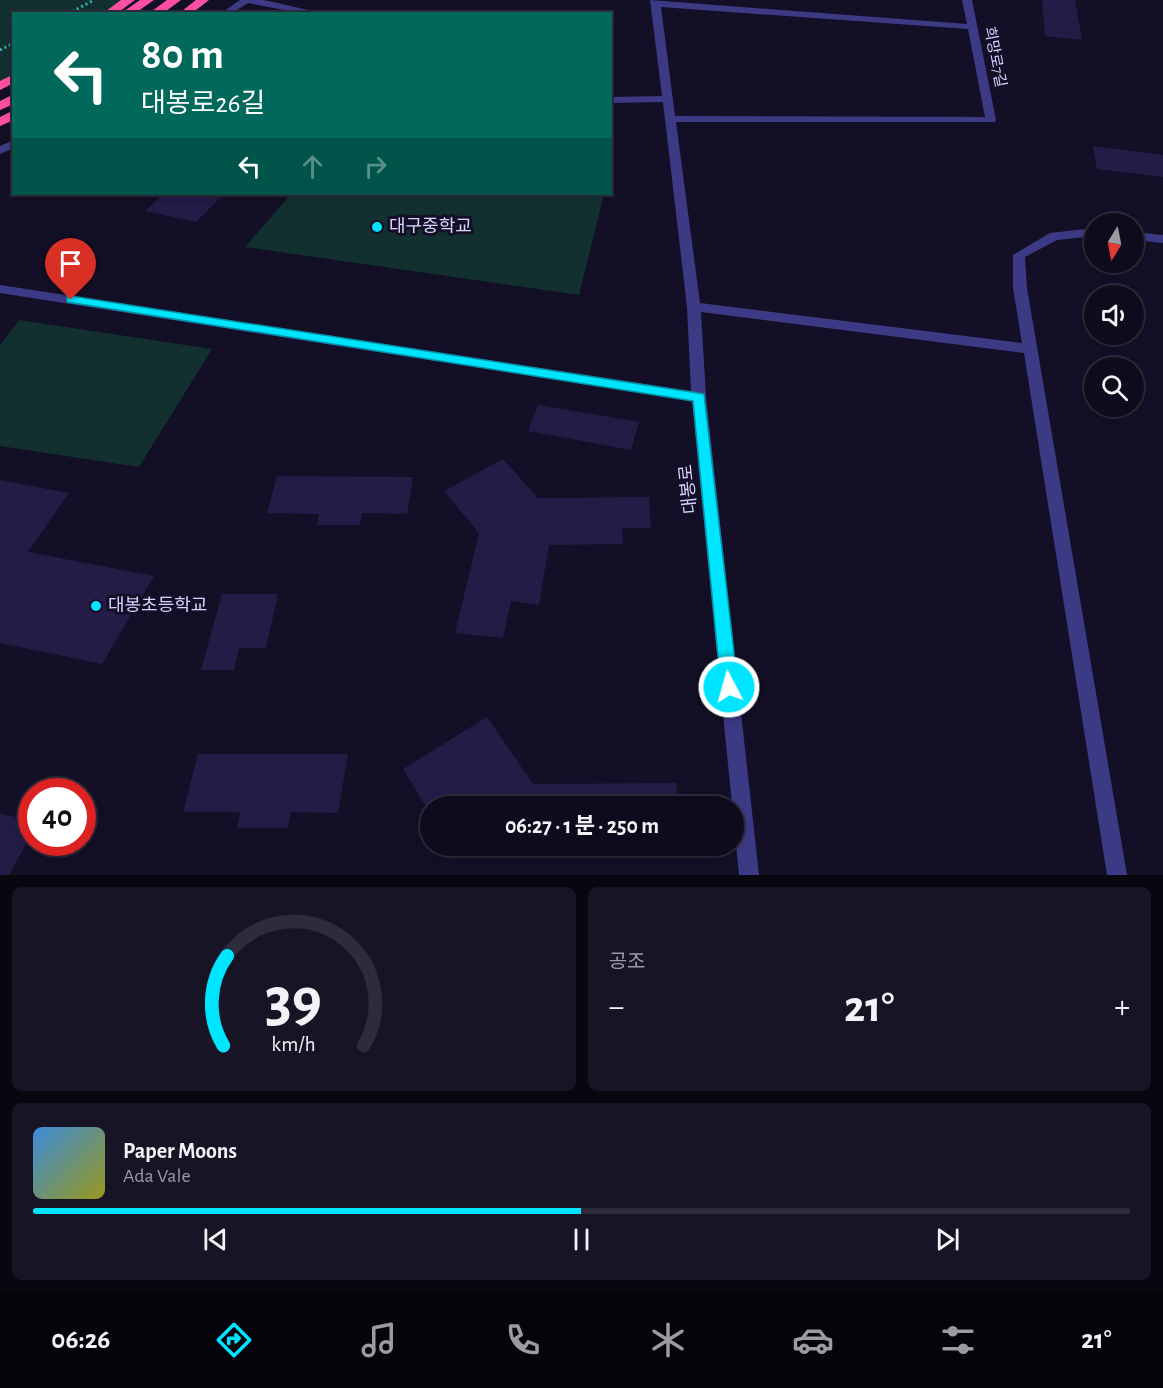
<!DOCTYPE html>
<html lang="ko">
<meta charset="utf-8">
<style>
:root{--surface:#0e0b1c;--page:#171425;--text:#f1f3f6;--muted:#9b9ba3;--line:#2e2b3b;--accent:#00e5ff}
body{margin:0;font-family:"Alegreya Sans","Noto Sans KR",sans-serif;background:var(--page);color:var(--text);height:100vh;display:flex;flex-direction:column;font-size:22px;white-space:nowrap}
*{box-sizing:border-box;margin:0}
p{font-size:20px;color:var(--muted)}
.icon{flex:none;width:33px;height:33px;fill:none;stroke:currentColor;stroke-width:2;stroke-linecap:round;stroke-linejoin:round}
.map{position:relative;height:875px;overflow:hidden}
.details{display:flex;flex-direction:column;gap:12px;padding:12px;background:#08060f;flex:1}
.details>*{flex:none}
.guide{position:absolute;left:12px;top:12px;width:600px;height:183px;border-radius:0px;box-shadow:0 3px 9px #0003,0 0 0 2px var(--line);background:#00695c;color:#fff;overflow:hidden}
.needle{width:39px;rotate:190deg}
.tools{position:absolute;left:1084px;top:213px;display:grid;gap:12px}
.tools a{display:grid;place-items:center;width:60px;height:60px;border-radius:50%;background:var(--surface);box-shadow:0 3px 9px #0003,0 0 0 2px var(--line);font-size:30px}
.speed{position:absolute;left:18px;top:778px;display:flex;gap:12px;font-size:30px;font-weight:700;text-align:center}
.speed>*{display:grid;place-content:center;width:78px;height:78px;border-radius:50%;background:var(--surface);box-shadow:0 3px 9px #0003,0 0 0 2px var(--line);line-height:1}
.speed .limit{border:9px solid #d22;background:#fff;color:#111}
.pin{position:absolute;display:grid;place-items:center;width:51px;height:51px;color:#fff;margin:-62px -26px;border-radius:50% 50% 50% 0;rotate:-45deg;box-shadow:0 0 6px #0007}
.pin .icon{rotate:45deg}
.me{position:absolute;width:66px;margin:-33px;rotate:354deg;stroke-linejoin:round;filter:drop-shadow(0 0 4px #0008)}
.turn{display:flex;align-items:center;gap:21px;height:126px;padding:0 30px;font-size:27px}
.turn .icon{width:78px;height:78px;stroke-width:2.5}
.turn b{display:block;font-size:42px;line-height:51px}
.lanes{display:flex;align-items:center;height:57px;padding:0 30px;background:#0003;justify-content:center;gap:30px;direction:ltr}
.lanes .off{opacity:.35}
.big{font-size:45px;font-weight:700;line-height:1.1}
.details .tile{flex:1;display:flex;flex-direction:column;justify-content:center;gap:9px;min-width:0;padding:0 21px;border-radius:9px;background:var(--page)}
.details .dial{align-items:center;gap:0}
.dial svg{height:156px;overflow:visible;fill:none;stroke:var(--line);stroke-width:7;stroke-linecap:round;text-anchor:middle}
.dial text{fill:var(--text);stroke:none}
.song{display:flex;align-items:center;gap:18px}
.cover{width:72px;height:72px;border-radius:9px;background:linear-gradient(135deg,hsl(210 70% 55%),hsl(60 70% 35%))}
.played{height:6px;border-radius:3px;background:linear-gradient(90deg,var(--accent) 50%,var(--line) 50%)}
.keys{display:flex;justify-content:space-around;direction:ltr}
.heat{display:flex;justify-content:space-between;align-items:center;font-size:33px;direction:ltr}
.details .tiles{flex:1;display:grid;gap:12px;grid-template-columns:1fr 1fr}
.tile:last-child{grid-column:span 2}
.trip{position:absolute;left:420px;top:796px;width:324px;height:60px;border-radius:30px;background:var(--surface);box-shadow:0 3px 9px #0003,0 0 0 2px var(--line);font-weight:700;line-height:60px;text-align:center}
.dock{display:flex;height:96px;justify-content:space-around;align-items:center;background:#06040b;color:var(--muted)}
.dock .icon{width:42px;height:42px}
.dock .active{color:var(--accent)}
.dock b{font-size:27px;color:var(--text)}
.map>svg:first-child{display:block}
.green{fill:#12302f}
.building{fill:#241b47}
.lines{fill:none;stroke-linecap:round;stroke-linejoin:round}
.path{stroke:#2fb8b0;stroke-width:3;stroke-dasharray:2 3;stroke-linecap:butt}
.minor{fill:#3d3a85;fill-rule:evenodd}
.highway{fill:#ff4fa3;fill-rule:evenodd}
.route{fill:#00e5ff;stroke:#0095a6;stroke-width:1.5}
.poi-dot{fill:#00e5ff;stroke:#130f26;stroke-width:2}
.labels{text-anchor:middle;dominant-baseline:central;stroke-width:6;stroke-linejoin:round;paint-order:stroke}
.far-street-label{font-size:15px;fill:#d9d4ff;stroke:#130f26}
.poi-label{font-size:18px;fill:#d9d4ff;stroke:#130f26;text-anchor:start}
.street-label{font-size:18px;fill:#d9d4ff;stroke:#130f26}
</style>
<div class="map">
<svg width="1163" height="875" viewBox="0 0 1163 875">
<rect width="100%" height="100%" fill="#130f26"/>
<path class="green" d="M0,0H129L107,13L14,14L13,78L0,86Z
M291,194H604L579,295L245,247Z
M19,320L212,349L139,467L0,446V345Z"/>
<path class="building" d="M1042,0H1075L1082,40L1045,36Z
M1093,146L1163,155V177L1097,169Z
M163,194H224L196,222L145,211Z
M538,405L639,422L631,450L528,431Z
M503,459L538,498L649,497L651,528H622L623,544L549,545L539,605L511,601L503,638L455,633L479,533L444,491Z
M277,476L413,477L407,514L362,513L360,525H317L319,514L267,513Z
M0,480L69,493L28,552L154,576L102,664L0,643Z
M222,594H278L266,648H239L234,670H201Z
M487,717L533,784L676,783L678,807H426L403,769Z
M198,754H348L338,813L291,812L288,828H237L240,812H183Z
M0,814L32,820V833L9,875H0Z"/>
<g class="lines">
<path class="path" d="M68,14L94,0
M0,50L14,43"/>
<path class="minor" d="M240,0H264L326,14H305L248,3L231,14H220Z
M650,0L967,24L962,0H972L996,120L995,122H676L700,303L1022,343L1013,288V255L1050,233L1095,228V236L1057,240L1025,257L1027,288L1127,875H1107L1024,353L701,312L706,397L759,875H739L692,401L0,293V285L691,391L687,307L663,102L610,103V97L662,96ZM661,7L968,29L985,117L675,116Z
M14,140V148L0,154V146Z
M1134,232L1163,235V243L1134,240Z"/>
<path class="highway" d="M121,0H135L116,14H102Z
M140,0H154L134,14H120Z
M167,0H181L162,14H148Z
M196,0H209L191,14H178Z
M14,74V83L0,90V81Z
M14,94V104L0,110V101Z
M14,110V120L0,126V117Z"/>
</g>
<path class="route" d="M71,296L704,394L738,687L735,692L729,695L724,692L721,687L693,401L67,302V297Z"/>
<g class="poi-dot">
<circle cx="377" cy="227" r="6"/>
<circle cx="96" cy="606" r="6"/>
</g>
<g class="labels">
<g class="far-street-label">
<text transform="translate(995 57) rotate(79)">희망로7길</text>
</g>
<g class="poi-label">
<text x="389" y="227">대구중학교</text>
<text x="108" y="606">대봉초등학교</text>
</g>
<g class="street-label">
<text transform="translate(689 489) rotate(-96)">대봉로</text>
</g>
</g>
</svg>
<div class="tools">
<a><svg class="needle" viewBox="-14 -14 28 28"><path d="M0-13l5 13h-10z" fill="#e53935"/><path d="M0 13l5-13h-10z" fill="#9b9ba3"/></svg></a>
<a><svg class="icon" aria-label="sound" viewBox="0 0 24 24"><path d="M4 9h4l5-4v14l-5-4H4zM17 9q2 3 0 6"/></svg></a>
<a><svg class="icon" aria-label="search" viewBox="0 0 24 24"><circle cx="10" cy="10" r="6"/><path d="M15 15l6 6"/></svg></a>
</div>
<div class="speed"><div class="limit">40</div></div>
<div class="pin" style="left:71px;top:300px;background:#d93025"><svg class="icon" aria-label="arrive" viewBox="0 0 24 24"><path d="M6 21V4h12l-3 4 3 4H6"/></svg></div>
<svg class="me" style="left:729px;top:687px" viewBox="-20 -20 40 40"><circle r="17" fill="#00e5ff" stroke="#fff" stroke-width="3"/><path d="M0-11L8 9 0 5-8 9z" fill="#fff"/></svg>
<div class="trip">06:27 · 1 분 · 250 m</div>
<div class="guide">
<div class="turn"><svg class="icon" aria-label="left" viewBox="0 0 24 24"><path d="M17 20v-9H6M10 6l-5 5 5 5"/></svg><div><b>80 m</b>대봉로26길</div></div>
<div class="lanes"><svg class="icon" aria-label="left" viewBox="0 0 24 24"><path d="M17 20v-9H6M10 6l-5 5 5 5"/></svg><svg class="icon off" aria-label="ahead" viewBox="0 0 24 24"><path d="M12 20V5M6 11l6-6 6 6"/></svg><svg class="icon off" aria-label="right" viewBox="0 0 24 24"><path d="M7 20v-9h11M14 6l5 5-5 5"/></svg></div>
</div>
</div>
<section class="details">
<div class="tiles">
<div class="tile dial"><svg viewBox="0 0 100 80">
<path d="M14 69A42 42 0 1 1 86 69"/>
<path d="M14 69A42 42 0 0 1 16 23" stroke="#00e5ff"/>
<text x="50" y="56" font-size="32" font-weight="700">39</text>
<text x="50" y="72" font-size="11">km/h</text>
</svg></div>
<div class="tile"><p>공조</p>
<div class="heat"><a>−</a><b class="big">21°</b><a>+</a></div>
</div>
<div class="tile">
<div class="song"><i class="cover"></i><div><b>Paper Moons</b><p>Ada Vale</p></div></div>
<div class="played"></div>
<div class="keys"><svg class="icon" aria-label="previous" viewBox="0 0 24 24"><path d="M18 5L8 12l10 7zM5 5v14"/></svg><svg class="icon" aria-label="pause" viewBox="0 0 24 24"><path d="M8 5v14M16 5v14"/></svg><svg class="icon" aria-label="next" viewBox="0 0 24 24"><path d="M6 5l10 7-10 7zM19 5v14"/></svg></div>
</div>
</div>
</section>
<nav class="dock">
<b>06:26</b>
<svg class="icon active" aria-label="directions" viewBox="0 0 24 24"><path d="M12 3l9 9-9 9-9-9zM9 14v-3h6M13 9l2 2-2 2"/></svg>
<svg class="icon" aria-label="music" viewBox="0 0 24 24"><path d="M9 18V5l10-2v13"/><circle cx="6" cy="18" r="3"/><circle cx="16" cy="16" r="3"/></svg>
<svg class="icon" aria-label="phone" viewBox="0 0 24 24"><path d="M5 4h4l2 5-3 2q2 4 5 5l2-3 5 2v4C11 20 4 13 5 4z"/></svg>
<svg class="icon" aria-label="climate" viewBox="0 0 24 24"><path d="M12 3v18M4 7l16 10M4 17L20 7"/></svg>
<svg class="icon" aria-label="car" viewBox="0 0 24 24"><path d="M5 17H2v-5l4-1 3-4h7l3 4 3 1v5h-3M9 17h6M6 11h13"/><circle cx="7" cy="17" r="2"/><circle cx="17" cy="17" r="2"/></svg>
<svg class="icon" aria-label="filters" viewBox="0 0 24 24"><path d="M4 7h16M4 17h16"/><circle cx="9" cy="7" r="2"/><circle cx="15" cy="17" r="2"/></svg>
<b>21°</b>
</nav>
